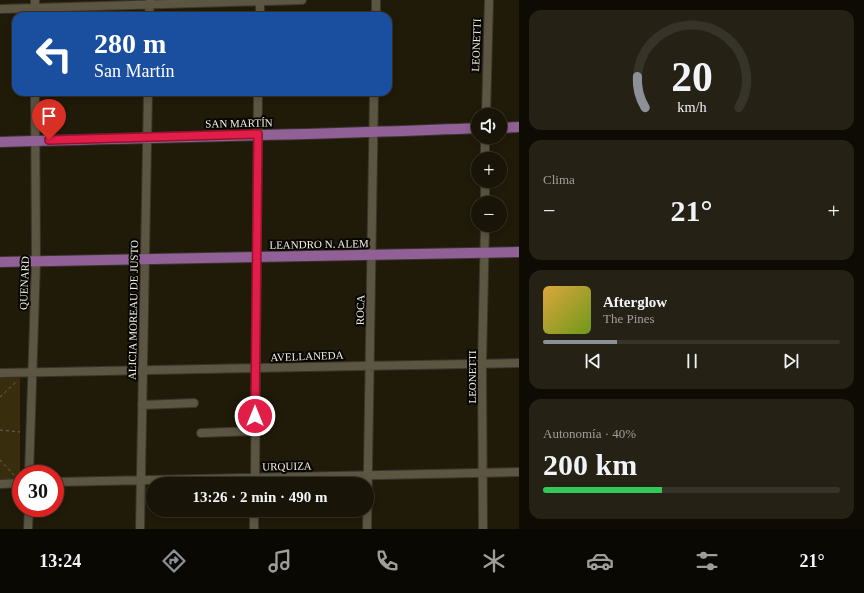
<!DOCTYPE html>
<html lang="es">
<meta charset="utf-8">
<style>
:root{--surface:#181407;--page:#252115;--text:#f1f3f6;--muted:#9f9e9b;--line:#363328;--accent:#8c9099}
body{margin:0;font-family:Georgia,serif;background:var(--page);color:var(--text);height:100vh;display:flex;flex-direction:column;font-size:15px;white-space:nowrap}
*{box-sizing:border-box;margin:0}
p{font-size:13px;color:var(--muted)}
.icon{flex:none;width:22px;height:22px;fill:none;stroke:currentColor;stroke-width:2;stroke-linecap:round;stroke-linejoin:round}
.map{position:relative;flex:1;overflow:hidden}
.side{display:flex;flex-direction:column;gap:10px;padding:10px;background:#0d0b04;width:345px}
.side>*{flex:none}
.hud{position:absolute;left:12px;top:12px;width:380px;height:84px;border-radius:12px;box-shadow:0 2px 6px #0003,0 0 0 1px var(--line);background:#1a4fa0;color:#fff;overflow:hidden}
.controls{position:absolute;left:471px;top:108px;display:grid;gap:8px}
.controls a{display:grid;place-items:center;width:36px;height:36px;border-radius:50%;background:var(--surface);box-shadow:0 2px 6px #0003,0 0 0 1px var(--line);font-size:20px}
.speed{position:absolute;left:12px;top:465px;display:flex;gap:8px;font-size:20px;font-weight:700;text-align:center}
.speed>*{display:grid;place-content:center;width:52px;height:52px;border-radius:50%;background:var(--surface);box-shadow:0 2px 6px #0003,0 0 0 1px var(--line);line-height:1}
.speed .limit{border:6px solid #d22;background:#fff;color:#111}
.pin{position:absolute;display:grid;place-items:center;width:34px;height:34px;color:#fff;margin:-41px -17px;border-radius:50% 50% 50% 0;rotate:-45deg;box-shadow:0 0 4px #0007}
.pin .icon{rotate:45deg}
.me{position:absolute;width:44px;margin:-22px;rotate:0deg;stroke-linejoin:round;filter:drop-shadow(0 0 3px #0008)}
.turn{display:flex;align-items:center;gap:14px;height:84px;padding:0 16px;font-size:18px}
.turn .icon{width:52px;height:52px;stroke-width:2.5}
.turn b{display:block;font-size:28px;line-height:34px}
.big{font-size:30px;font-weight:700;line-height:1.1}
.side .tile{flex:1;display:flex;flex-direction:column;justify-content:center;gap:6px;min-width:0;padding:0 14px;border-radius:12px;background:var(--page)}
.side .dial{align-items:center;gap:0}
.dial svg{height:104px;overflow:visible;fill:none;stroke:var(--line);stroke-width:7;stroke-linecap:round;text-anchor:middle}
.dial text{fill:var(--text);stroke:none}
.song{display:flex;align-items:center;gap:12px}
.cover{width:48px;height:48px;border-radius:6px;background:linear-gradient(135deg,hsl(40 70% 55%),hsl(80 70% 35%))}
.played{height:4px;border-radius:2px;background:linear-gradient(90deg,var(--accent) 25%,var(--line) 25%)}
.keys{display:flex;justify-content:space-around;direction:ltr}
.heat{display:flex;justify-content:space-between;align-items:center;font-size:22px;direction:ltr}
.charge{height:6px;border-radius:3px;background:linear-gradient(90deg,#34c759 40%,var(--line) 0)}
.trip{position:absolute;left:146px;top:477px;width:228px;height:40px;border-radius:20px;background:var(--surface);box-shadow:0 2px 6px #0003,0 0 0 1px var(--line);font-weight:700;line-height:40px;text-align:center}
.menu{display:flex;height:64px;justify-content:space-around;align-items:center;background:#0a0803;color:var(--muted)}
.menu .icon{width:28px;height:28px}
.menu .active{color:var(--accent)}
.menu b{font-size:18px;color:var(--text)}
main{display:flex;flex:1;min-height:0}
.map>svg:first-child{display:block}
.green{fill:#382e0e}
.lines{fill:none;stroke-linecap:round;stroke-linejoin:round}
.minor-casing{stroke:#39342e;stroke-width:10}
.major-casing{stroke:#39342e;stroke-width:12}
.path{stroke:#6c6758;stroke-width:1;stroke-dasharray:3 3;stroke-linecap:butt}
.minor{stroke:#5b5542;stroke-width:8}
.major{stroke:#906097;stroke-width:10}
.route-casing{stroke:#92132f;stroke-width:10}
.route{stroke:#e11d48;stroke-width:7}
.labels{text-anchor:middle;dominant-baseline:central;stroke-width:4;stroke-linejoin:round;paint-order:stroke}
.street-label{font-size:11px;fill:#f3efe4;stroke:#080602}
</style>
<main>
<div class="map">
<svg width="519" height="529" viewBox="0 0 519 529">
<rect width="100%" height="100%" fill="#201a09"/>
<path class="green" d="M0,378H20V481H0Z"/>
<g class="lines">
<g class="minor-casing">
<path id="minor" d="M0,9L302,0
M35,16V0
M149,16L150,1
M260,16V0
M376,16V0
M486,115L489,0
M485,159V137
M485,203V181
M0,373L519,363
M142,405L194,403
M201,433L255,431
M29,474L36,261L35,92
M55,482L519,472
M0,484L21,483
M255,484L258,92
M28,529L29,508
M140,529L148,92
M254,529V510
M367,529L374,92
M483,529L482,364L485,225"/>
</g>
<g class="major-casing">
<path id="major" d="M500,128L519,127
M0,142C159,137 319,135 478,128
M0,262L519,252"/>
</g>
<path class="path" d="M0,397L17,381
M0,430L20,432
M0,460L15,476"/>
<use href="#minor" class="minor"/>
<use href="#major" class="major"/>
</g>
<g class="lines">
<g class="route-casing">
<path id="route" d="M49,140L258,134L255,416"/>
</g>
<use href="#route" class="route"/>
</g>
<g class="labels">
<g class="street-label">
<text transform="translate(476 45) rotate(-88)">LEONETTI</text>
<text transform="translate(239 123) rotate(-1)">SAN MARTÍN</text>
<text transform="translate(319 244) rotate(-1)">LEANDRO N. ALEM</text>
<text transform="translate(24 283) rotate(-88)">QUENARD</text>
<text transform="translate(133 310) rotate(-89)">ALICIA MOREAU DE JUSTO</text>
<text transform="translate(360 310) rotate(-89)">ROCA</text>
<text transform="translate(307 356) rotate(-2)">AVELLANEDA</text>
<text transform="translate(472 377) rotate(-90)">LEONETTI</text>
<text transform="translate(287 466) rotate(-1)">URQUIZA</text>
</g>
</g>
</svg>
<div class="controls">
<a><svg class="icon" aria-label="sound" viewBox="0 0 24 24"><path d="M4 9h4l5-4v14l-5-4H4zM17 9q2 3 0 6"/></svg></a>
<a>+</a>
<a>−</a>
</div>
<div class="speed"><div class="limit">30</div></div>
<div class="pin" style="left:49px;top:140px;background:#d93025"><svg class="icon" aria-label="arrive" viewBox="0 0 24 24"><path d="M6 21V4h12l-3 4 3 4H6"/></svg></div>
<svg class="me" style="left:255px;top:416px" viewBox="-20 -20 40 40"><circle r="17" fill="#e11d48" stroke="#fff" stroke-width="3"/><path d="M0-11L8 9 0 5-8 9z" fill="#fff"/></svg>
<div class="trip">13:26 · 2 min · 490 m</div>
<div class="hud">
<div class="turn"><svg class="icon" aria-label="left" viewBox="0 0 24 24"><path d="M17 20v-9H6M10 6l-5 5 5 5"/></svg><div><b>280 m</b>San Martín</div></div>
</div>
</div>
<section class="side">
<div class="tile dial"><svg viewBox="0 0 100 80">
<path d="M14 69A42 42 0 1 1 86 69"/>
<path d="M14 69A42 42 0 0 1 8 45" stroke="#8c9099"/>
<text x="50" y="56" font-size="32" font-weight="700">20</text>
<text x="50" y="72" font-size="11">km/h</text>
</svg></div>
<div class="tile"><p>Clima</p>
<div class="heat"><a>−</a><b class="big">21°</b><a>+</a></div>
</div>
<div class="tile">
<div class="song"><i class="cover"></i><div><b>Afterglow</b><p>The Pines</p></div></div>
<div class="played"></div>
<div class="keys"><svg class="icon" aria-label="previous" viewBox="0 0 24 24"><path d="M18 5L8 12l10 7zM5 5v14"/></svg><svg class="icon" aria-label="pause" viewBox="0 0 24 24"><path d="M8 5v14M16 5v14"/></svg><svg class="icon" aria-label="next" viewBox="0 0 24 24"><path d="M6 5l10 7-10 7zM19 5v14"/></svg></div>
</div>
<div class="tile"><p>Autonomía · 40%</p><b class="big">200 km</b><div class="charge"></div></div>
</section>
</main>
<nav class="menu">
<b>13:24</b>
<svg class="icon active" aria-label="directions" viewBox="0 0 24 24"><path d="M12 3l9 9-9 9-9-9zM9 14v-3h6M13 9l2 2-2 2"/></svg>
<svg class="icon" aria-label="music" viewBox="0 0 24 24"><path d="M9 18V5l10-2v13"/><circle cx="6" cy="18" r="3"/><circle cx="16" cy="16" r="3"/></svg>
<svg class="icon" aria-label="phone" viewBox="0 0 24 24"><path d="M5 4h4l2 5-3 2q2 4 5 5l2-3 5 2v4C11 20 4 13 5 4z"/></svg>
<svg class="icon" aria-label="climate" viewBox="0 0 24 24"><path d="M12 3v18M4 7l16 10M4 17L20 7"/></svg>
<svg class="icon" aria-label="car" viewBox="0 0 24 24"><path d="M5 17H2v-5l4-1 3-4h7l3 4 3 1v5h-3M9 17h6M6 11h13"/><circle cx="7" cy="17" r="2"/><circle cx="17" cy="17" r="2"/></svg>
<svg class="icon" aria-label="filters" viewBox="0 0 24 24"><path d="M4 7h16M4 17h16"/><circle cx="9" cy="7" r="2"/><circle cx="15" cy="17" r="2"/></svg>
<b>21°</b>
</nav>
